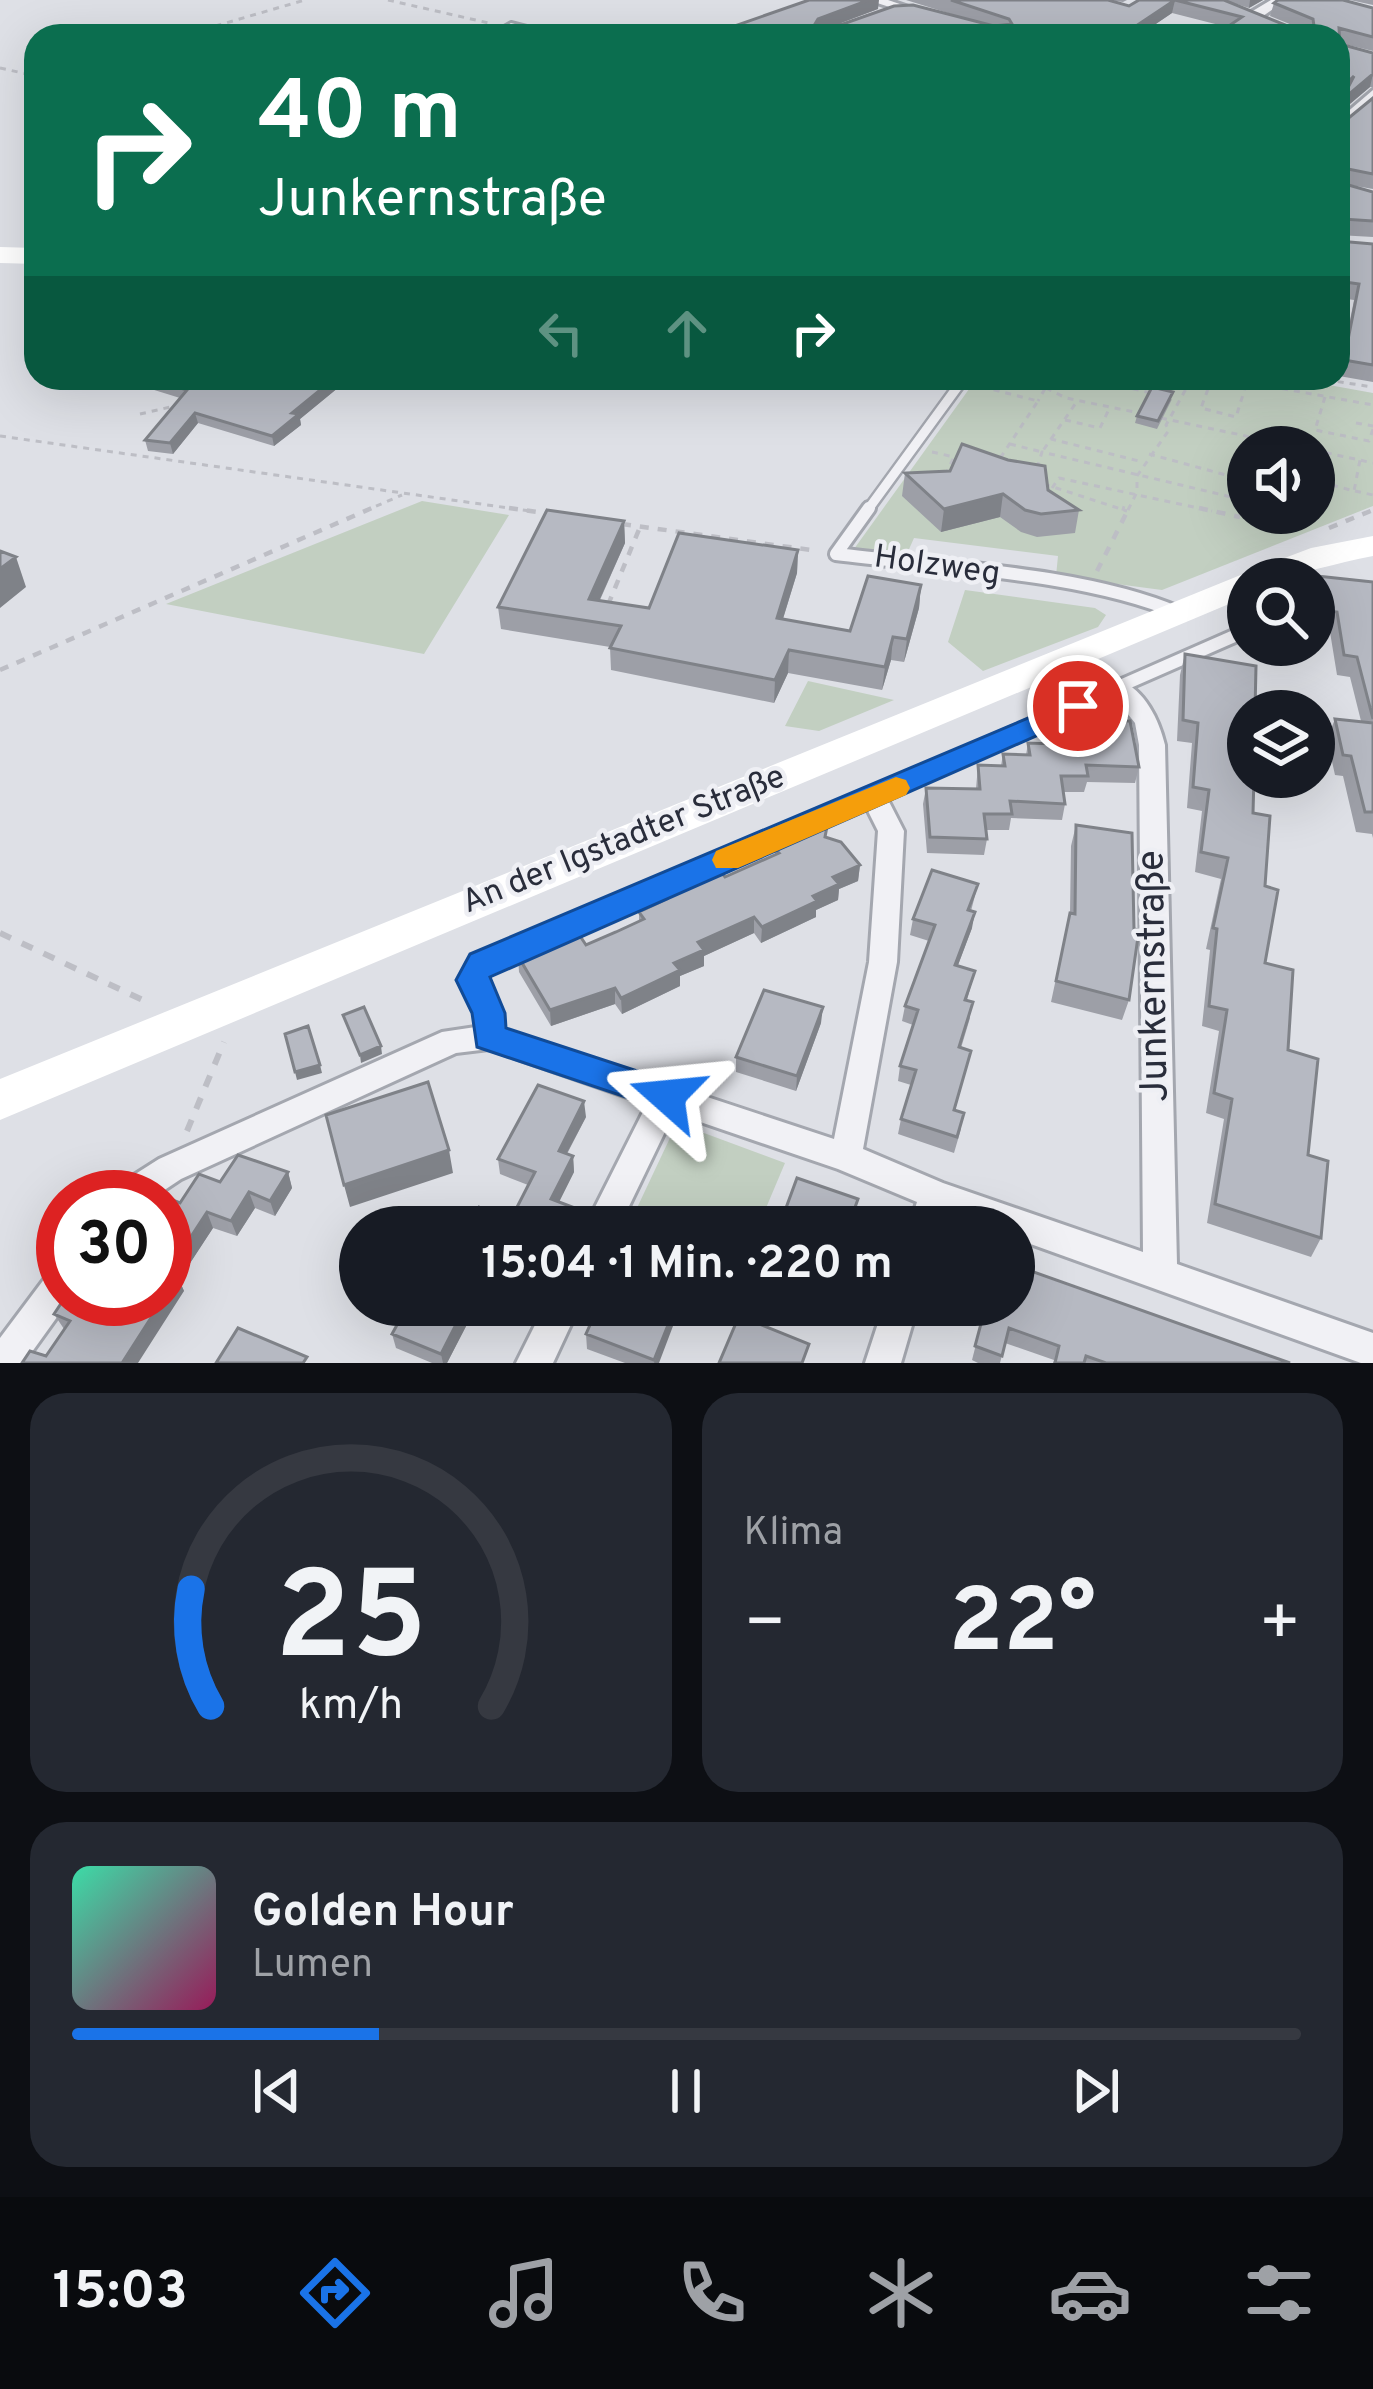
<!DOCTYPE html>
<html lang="de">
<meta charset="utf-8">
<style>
:root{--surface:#171b24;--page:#242831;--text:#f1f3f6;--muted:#9ea1a6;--line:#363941;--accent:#1a73e8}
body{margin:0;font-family:Overpass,sans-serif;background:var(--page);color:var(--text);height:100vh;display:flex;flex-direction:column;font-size:45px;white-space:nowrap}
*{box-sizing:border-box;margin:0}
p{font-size:39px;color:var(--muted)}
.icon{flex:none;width:66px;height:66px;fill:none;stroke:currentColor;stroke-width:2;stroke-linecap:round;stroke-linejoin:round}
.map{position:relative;height:1363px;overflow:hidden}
.side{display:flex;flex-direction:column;gap:30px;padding:30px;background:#0d0f14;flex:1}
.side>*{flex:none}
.hud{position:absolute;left:24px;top:24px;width:1326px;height:366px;border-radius:36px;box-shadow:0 12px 48px #0002;background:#0b6e4f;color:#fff;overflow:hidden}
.buttons{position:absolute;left:1227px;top:426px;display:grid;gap:24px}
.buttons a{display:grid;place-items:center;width:108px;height:108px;border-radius:50%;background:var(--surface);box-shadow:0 12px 48px #0002;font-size:60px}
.speed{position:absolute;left:36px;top:1170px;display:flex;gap:24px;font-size:60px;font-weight:700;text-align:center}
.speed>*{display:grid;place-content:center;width:156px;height:156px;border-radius:50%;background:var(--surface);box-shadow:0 12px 48px #0002;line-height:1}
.speed .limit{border:18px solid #d22;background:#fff;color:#111}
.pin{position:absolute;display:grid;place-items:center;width:102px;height:102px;color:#fff;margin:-51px;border:6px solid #fff;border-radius:50%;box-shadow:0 3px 12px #0007}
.me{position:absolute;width:132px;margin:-66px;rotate:288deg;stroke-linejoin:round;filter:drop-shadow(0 0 9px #0008)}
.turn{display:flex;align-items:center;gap:42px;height:252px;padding:0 36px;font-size:54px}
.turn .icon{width:156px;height:156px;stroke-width:2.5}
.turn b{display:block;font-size:84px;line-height:102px}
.lanes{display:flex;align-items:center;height:114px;padding:0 36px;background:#0003;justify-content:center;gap:60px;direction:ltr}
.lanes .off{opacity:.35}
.big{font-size:90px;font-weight:700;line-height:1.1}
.side .widget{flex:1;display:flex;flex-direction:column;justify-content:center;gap:18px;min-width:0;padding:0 42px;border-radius:36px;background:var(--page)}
.side .dial{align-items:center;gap:0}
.dial svg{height:312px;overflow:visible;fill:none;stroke:var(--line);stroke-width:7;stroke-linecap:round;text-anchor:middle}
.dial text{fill:var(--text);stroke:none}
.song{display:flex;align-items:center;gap:36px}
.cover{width:144px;height:144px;border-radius:18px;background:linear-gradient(135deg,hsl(160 70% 55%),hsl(330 70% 35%))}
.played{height:12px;border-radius:6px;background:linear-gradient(90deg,var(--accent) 25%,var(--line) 25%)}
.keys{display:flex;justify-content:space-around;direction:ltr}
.heat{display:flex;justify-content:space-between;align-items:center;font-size:66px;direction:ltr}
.side .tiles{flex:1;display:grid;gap:30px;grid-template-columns:1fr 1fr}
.widget:last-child{grid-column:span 2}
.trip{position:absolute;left:339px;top:1206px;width:696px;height:120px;border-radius:60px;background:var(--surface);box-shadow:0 12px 48px #0002;font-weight:700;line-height:120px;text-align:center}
.tab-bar{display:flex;height:192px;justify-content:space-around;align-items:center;background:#090b0e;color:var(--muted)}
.tab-bar .icon{width:84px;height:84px}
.tab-bar .active{color:var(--accent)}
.tab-bar b{font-size:54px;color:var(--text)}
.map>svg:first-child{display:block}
.green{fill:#c2cfc1;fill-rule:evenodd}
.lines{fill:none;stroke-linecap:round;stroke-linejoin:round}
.lane-far2-casing{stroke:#a4a7af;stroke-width:14}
.lane-far1-casing{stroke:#a4a7af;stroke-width:18}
.lane-casing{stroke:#a4a7af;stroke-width:21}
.street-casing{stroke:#a4a7af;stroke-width:6}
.path-far2{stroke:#bdbec5;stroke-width:3;stroke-dasharray:6 6;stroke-linecap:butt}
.path-far1{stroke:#bdbec5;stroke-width:4.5;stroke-dasharray:9 9;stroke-linecap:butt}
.path{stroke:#bdbec5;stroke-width:6;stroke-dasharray:12 12;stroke-linecap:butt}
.lane-far2{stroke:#f1f1f5;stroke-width:9}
.lane-far1{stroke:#f1f1f5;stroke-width:12}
.lane{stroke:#f1f1f5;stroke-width:15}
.street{fill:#f1f1f5;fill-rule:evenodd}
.secondary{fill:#fff;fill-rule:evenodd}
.wall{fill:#9d9fa7}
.shaded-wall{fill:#7f8288}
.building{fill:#b6b9c2;stroke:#7f8288;stroke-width:3}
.route{fill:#1a73e8;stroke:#114b97;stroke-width:3}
.slow{fill:#f59e0b}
.labels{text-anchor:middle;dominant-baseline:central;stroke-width:9;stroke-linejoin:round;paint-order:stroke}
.street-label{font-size:33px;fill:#292d3b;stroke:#eeeff4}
.near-street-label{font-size:39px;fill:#292d3b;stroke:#eeeff4}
</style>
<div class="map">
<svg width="1373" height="1363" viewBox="0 0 1373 1363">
<rect width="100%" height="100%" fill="#dee0e6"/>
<path class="green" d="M977,378H1290L1373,393V506L1162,590L1056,576L1058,556L914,538L906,556L854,549ZM1248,447H1314V513H1248Z
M422,501L509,515L424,654L166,604Z
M965,590L1095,608L1106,615L1098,627L983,671L948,642Z
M808,681L894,700L819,731L785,726Z
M677,1123L785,1163L758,1227H628Z"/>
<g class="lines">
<g class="lane-far2-casing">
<path id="lane-far2" d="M867,511L964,378"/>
</g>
<g class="lane-far1-casing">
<path id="lane-far1" d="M869,508L836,554C939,567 1085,573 1178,613
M671,883L1248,630"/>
</g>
<g class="lane-casing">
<path id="lane" d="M489,1037L488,1013L472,980L482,963L678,880"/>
</g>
<g class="street-casing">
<path id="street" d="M868,0H888L929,14L923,18Z
M1271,0H1286L1256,21H1246V15Z
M511,23L550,33L552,36L506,30L504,27Z
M1373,90V102L1338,132V120Z
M1119,680C1145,690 1159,720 1165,745L1177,1264L1373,1333V1363H1361L1014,1238V1227H984L947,1214L943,1227H909L917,1202L838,1169L674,1113L619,1227H585L647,1104L489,1049L456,1053L181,1179L154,1197H111L115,1187L159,1159L442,1032L489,1025L834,1139L869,962L878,831L861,797L865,790H883L904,831L897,962L863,1149L943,1183L1143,1252L1139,745L1135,723L1107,688Z
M63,1265V1299H70L24,1363H0V1338L51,1270Z
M545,1305H580L553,1363H516Z
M884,1305H918L901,1363H865Z"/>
</g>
<path class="path-far2" d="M388,0L493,24
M181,36L305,0
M0,68L36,76
M1016,378L1047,385L1038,401
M1086,378L1151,393
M1212,378L1201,408L1236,417L1247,382
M1223,378L1373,405
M1314,378L1373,387
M982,387L1038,401L997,463
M1046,388L1066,398L1144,414
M1325,397L1315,430L1369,441L1373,429
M140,414L175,406
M1161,418L1298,447
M1065,420L1100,428L1110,407
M1356,423L1373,426
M0,436L530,511
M1051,439L1078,400
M1010,444L1042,452L1051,439L1143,462
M1314,450L1373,463
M932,452L954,457
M1149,454L1248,481
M1037,468L1042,452L1244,500
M945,475L954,457L958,458
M1044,484L1127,511
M1332,485L1354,491L1360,460
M1052,488L1059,478L1212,511
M1355,491L1373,495
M1128,510L1137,492V476L1169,430L1166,425L1192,378
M365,511L402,495"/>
<path class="path-far1" d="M509,508L551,514
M1199,508L1240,517
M622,524L818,551
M1329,528L1373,510
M1097,571L1128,510L1122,508
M608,605L640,527
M0,670L372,508"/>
<path class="path" d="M0,933L147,1002
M187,1131L224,1042"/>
<use href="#lane-far2" class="lane-far2"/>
<use href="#lane-far1" class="lane-far1"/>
<use href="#lane" class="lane"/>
<use href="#street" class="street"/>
<path class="secondary" d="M0,247L36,248V264L0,263Z
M1373,536V556C1328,564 1294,579 1248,579V596L0,1120V1079L1248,572L1311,548Z"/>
</g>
<path class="wall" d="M906,0H1127L1123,2L1108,0L1129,6L1139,0H1224L1290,27H1297L1270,16L1274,3L1373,8V51L1340,43L1373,53V87H1370L1338,114L1339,121H1345L1373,98V189L1339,183L1373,192V237L1338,235V110L1343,97L1338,101V36L1227,27L1172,13L1138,36H706L878,9L838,24L977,22Z
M1224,0H1263L1249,8Z
M1350,0H1373V5Z
M1338,241L1373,244V382L1339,376L1354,300L1340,298L1341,288H1338Z
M149,378H350L300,419L301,425L274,446L198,423L173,454L148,451L145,440L180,398L151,389Z
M1172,399L1157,429L1135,423L1137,416Z
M905,473L1048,490L1079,510L1075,533L1037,537L1021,532L1000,517L941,532L902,496Z
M624,521L625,543L600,600L649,608L798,550L797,573L783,619L850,631L921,585L919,608L904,662L891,660L882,690L788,673L774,703L611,670L610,647L501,629L498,607Z
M1289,573L1373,582V838L1372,834L1356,832L1343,776L1335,775L1327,739L1335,719L1361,721L1350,677L1337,675L1330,632L1314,630V579H1287Z
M1185,654L1253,813L1265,886V963L1288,1050L1308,1155L1321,1238L1311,1257L1207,1223L1224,1119L1206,1113L1219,1031L1202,1026L1210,950L1206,949L1221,879L1195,872L1202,811L1187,808L1192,743L1177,741L1180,675Z
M1077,720L1139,767L1135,783L1087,782L1084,792H1063L1065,804L1062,820L1011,818L1009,830H986L987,839L984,855L927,853L923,804L926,788L976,789L978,765L1001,766L1003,754L1026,755L1028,743L1049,744L1052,729L1075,730Z
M1076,825L1129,1000L1122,1020L1051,1002L1070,913L1071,846Z
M795,831L826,838L860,865L858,881L839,889L838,900L816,910V917L761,943L754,933L704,956V966L680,976V986L622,1014L615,1004L551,1026L519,972L518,956L586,945L639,921V912L663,902V893L725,877L775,855V849L795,840Z
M978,884L971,911L972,928L958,965L975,971L967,1000L970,1018L961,1048L971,1051L955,1110L961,1129L954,1153L898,1134L901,1119L911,1085L898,1081L900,1066L913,1025L902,1021L905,1006L929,941L910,935L913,919Z
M821,1023L796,1091L736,1072V1057Z
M586,1117L567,1154L573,1156L574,1172L559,1202L511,1219L528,1185L500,1174L498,1159Z
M288,1172L292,1188L275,1216L255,1208L237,1236L213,1228L179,1280L184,1291L46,1356L64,1329L54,1314L165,1299L220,1182Z
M408,1305H477L447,1363H432L396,1348L392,1334Z
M484,1305H516L511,1315Z
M599,1305L659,1363H625L587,1349L586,1334Z
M986,1305L1290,1363H1053L1054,1360L1005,1343L1000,1363H978L972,1360Z"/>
<path class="shaded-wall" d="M869,0H879L878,9L817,32L815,24L818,19Z
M1175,0L1172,13L1138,36H1121Z
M1250,0H1263L1249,8Z
M1373,74L1370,87L1338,114L1341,101Z
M1354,76L1350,90L1338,101V91Z
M335,378H350L300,419L301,425L274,446L272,436L292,413Z
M195,413L198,423L173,454L170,443Z
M1003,494L1000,517L941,532L944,509Z
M624,521L625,543L590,621L589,599Z
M798,550L797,573L776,641L777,618Z
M16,557L26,587L0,608V569Z
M921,585L919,608L904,662L907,639Z
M893,637L891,660L882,690L885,667Z
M789,650L788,673L774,703L775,680Z
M860,865L858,881L839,889L838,900L816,910V917L761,943L762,927L813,896L833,877Z
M975,912L972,928L952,981L955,965Z
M754,917V933L704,956V966L680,976V986L622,1014L621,998L674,963L698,942Z
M615,988V1004L551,1026L550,1010Z
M823,1007L821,1023L796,1091L797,1076Z
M381,1046L382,1054L361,1063L360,1055Z
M320,1065L322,1073L297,1080L295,1072Z
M584,1101L586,1117L560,1166L559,1151Z
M449,1150L453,1173L350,1207L344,1185Z
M573,1156L574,1172L553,1214L551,1199Z
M288,1172L292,1188L275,1216L270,1201Z
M249,1192L255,1208L237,1236L231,1221Z
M207,1212L213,1228L179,1280L184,1291L138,1363H122L163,1299H165L168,1272Z
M466,1305H477L447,1363H443L441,1354Z
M676,1305H681L659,1363H654Z"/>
<path class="building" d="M809,0H869L818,19L815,24H843L894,6L913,5L994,26L1012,24L1009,19L951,0H1108L1129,6L1139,0H1224L1290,27L1314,26L1313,19L1274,3L1278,0H1343L1373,8V37L1339,28L1340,44L1373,53V74L1341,101L1354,76L1338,91V36H1214L1242,17L1175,0L1121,36H706Z
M1373,98V174L1343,168L1338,182V114L1339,121H1345Z
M1338,182L1373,192V221L1343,219L1338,231Z
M1338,241L1373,244V365L1344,360L1359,284L1345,282V273L1338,272Z
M149,378H335L292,413L299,414L272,436L195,413L170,443L145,440L187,390Z
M1152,387L1173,392L1158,421L1137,416Z
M962,444L1008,460L1045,466L1048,490L1079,510L1041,514L1025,510L1003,494L944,509L905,473L950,471Z
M547,510L624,521L589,599L649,608L679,533L798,550L777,618L850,631L868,576L921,585L907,639L893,637L885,667L789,650L775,680L610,648L621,626L498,607Z
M0,551L16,557L0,569Z
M1289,573L1373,582V719L1357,657L1344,655L1337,612L1314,609V579H1289Z
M1185,654L1256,666L1255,711H1248V777H1254L1253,813L1270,816L1265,886L1278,890L1265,963L1293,970L1288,1050L1318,1059L1308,1155L1328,1161L1321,1238L1215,1204L1232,1099L1214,1093L1227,1010L1209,1006L1217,929L1213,928L1228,858L1201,852L1209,790L1193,787L1198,723L1183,720Z
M1335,719L1373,723V812H1365L1351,756L1343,755Z
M1077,720L1130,721L1139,767L1086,765L1088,776H1061L1065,804L1010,801L1012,814H984L987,839L930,837L926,788L980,789L978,765L1005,766L1003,754L1030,755L1028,743L1055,744L1052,729L1079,730Z
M829,816L825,837L841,842L860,865L833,877L839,884L813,896L817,901L762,927L754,917L698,942L704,950L674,963L680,970L621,998L615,988L550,1010L518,956L580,936L586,945L616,932L644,919L639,912L667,899L663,893L718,868L725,877L779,853L775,849L801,837L795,831Z
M1076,825L1132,833L1134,929L1139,930L1129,1000L1056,981L1070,913L1075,914Z
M932,870L978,884L968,910L975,912L955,965L975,971L965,1000L973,1002L959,1047L971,1051L954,1110L964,1113L957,1137L901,1119L916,1070L900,1066L918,1010L905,1006L935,925L913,919Z
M764,990L823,1007L797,1076L736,1057Z
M364,1007L381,1046L360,1055L343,1015Z
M308,1026L320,1065L295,1072L285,1034Z
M428,1082L449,1150L344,1185L326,1115Z
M538,1085L584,1101L559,1151L573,1156L551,1199L580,1210L582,1216L576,1227H468L479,1207L511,1219L535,1172L498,1159Z
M238,1155L288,1172L270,1201L249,1192L231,1221L207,1212L168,1272L178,1276L165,1295V1197H155L158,1194L180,1203L199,1174L220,1182Z
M797,1178L858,1199L848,1227H779Z
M1014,1265L1290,1363H1106L1086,1356L1084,1363H1055L1059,1346L1009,1328L1002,1356L975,1346L986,1305H1014Z
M64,1299H163L122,1363H22L30,1351L46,1356L70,1321L54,1314Z
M408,1305H466L441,1354L392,1334Z
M599,1305H676L654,1360L586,1334Z
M739,1316L809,1344L802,1363H719Z
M238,1328L307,1357L303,1363H216Z"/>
<path class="route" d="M1078,697L1092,706L1088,713L490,977L505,1013L506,1028L680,1085L685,1096L680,1106L667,1111L477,1047L472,1013L456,980L470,954Z"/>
<path class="slow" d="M896,777L906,780L910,788L906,795L738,868H716L712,860L716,851Z"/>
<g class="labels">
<g class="street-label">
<text transform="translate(937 567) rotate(8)">Holzweg</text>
<text transform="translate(624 841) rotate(-22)">An der Igstadter Straße</text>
</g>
<g class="near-street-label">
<text transform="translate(1155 976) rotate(-91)">Junkernstraße</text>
</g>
</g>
</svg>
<div class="buttons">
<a><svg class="icon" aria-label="sound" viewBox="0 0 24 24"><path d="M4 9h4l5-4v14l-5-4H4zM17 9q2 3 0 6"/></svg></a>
<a><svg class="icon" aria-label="search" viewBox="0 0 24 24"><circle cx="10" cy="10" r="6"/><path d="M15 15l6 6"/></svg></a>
<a><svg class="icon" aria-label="layers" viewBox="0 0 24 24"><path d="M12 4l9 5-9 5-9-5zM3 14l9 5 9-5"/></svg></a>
</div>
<div class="speed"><div class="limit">30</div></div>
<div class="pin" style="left:1078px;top:706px;background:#d93025"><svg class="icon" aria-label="arrive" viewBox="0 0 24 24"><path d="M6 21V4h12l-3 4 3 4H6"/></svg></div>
<svg class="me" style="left:667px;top:1096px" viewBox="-20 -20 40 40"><path d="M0-17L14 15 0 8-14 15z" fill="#1a73e8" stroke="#fff" stroke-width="4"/></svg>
<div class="trip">15:04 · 1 Min. · 220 m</div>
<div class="hud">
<div class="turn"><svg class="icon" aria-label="right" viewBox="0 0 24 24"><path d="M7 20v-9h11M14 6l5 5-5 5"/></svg><div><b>40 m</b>Junkernstraße</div></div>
<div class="lanes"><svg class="icon off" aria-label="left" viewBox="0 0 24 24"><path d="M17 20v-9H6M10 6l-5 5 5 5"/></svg><svg class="icon off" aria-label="ahead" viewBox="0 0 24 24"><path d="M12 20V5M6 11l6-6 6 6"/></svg><svg class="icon" aria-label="right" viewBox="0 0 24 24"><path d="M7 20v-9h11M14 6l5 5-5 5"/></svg></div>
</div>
</div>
<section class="side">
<div class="tiles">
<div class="widget dial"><svg viewBox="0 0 100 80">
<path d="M14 69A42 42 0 1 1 86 69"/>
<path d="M14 69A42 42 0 0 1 9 39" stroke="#1a73e8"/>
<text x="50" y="56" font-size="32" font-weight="700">25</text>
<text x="50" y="72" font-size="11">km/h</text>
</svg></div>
<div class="widget"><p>Klima</p>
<div class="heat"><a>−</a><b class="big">22°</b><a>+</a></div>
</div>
<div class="widget">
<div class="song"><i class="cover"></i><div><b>Golden Hour</b><p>Lumen</p></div></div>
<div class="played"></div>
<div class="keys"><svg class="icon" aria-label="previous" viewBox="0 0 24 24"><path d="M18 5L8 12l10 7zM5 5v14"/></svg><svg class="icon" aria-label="pause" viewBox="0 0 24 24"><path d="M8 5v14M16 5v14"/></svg><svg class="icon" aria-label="next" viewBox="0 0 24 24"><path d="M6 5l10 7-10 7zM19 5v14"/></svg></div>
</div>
</div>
</section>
<nav class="tab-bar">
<b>15:03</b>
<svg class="icon active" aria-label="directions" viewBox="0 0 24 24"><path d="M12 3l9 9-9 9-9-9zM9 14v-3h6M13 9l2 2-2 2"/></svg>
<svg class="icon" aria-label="music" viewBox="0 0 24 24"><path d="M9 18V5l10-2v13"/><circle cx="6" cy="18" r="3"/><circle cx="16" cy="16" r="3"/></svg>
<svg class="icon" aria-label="phone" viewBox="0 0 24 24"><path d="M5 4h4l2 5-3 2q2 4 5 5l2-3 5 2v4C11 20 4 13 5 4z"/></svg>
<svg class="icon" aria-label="climate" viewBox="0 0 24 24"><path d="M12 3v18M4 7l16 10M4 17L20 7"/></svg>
<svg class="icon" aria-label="car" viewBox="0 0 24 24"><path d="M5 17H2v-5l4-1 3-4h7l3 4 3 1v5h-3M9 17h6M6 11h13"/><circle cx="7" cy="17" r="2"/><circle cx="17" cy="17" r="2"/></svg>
<svg class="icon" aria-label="filters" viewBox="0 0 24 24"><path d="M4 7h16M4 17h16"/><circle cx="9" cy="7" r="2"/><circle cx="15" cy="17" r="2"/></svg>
</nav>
